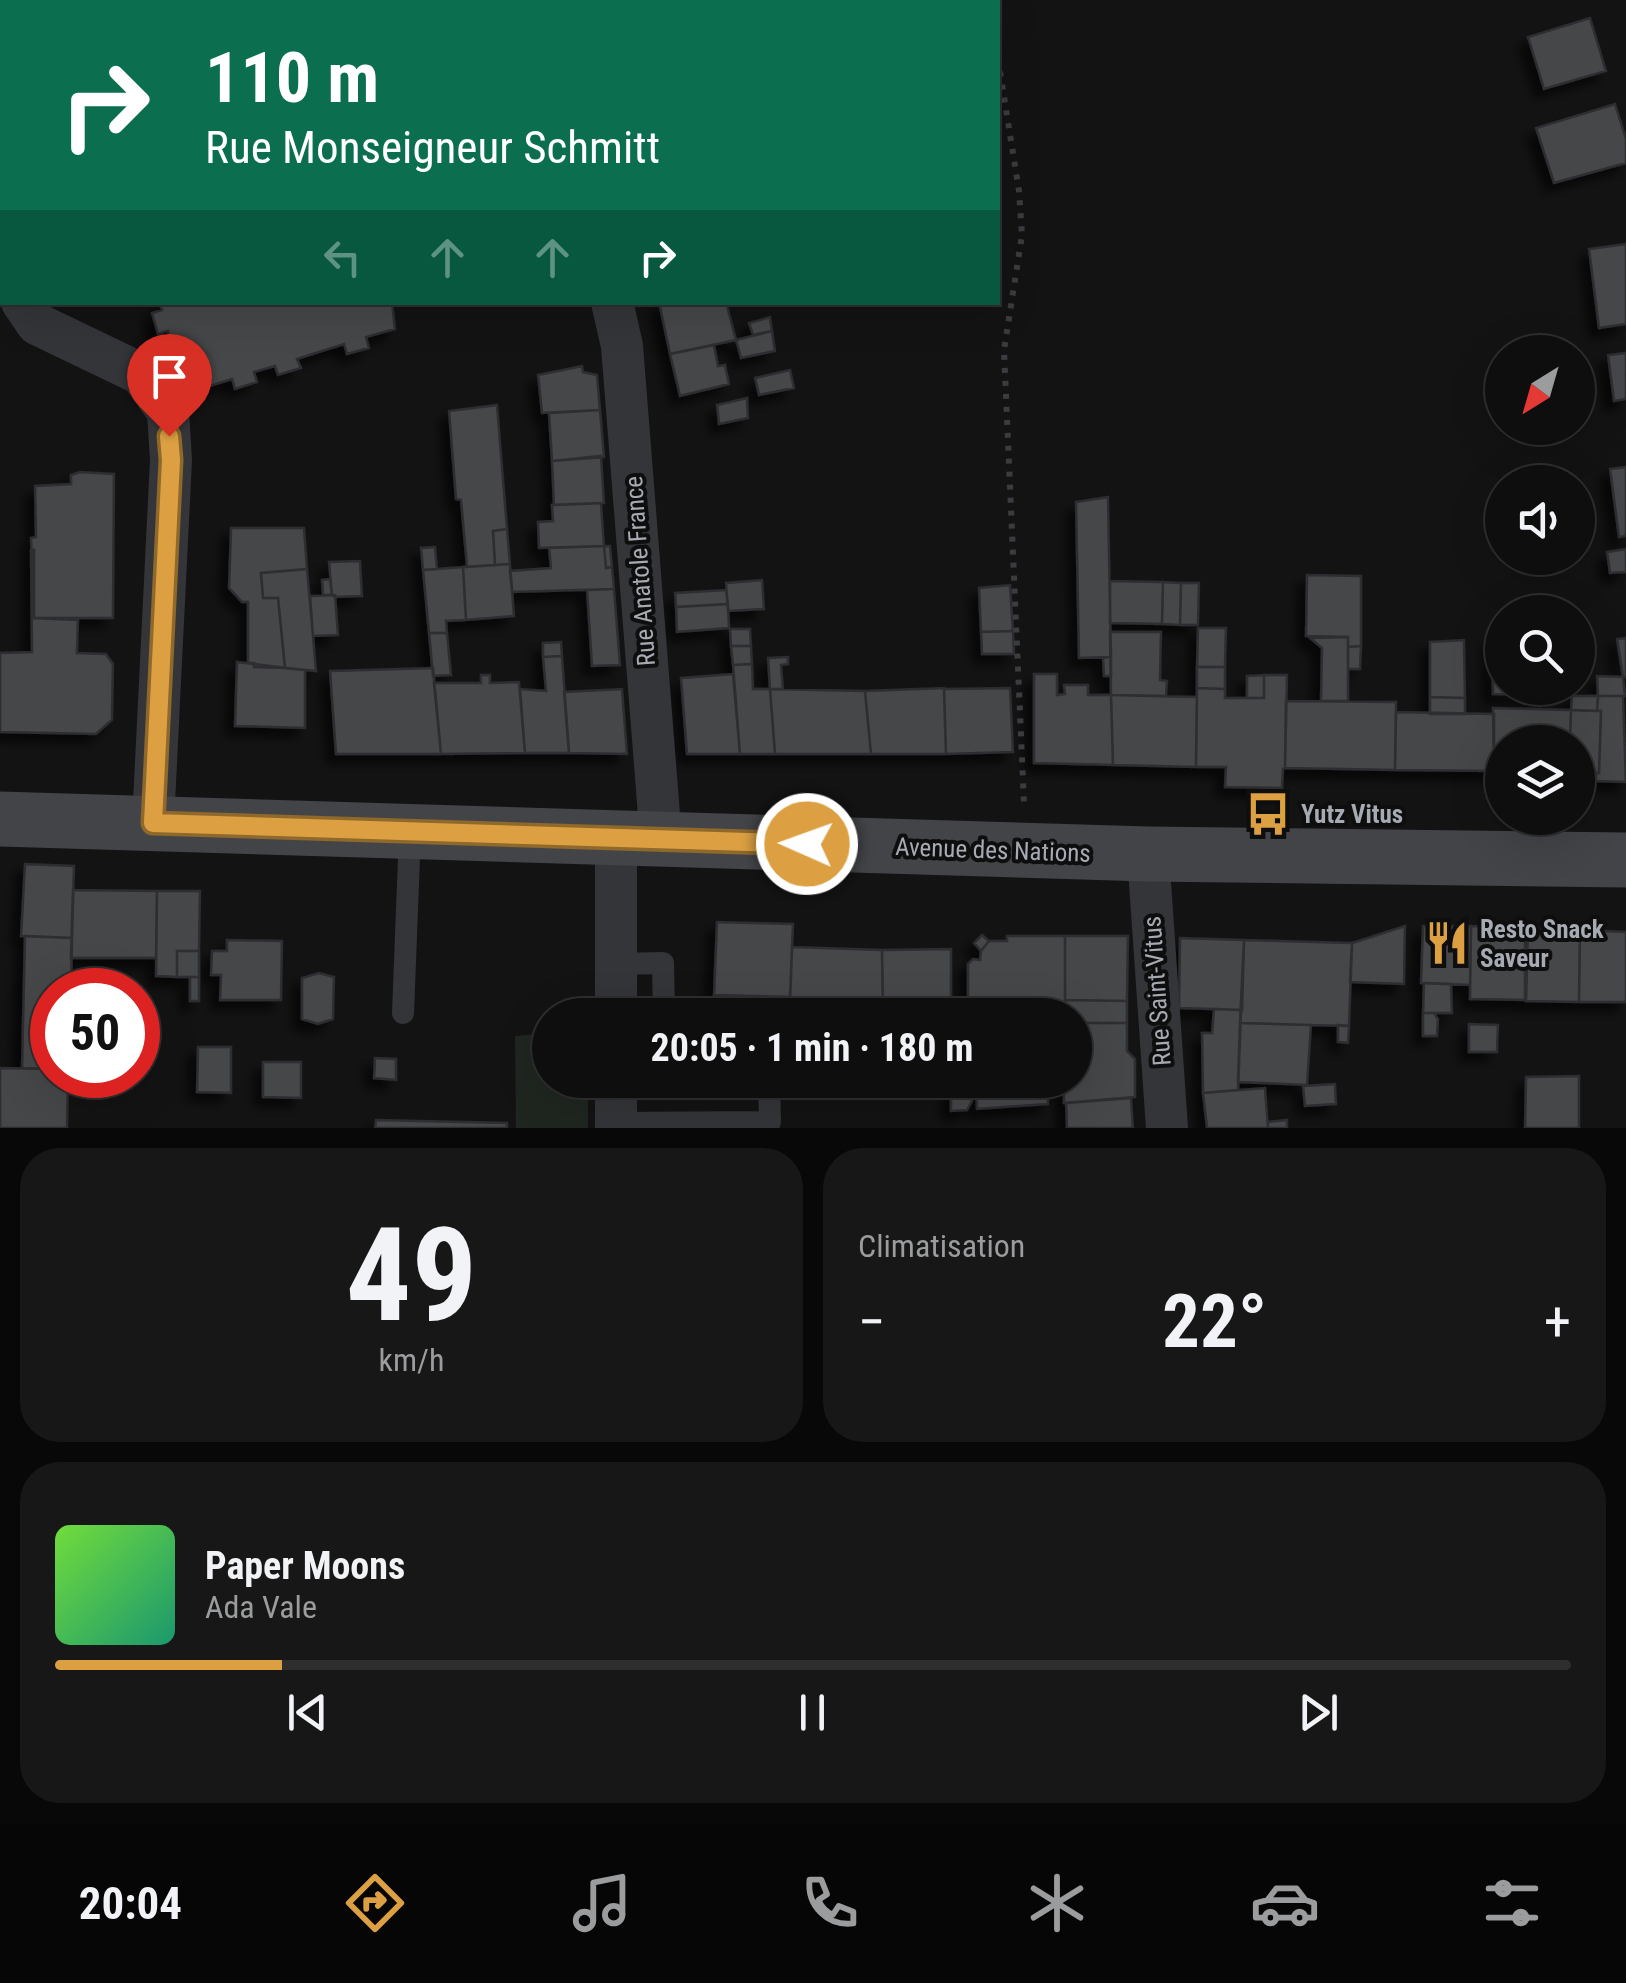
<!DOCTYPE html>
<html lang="fr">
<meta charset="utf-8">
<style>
:root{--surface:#0e0e0f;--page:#171718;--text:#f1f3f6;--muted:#9b9c9e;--line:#2e2e2f;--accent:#dca042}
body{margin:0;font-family:"Roboto Condensed",sans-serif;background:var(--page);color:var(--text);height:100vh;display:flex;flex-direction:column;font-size:38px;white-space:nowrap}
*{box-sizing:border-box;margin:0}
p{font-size:32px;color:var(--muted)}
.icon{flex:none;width:55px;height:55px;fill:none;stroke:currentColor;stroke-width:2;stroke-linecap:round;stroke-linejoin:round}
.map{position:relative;height:1128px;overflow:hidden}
.details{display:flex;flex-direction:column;gap:20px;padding:20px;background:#080808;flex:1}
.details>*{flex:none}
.hud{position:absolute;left:0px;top:0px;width:1000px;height:305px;box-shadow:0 10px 40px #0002,0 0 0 2px var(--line);background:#0b6e4f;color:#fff;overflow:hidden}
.needle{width:65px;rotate:217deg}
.buttons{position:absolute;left:1485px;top:335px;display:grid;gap:20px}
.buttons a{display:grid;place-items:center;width:110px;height:110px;border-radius:50%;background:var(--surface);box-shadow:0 10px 40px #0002,0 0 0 2px var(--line);font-size:50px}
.speed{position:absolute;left:30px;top:968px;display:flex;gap:20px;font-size:50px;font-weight:700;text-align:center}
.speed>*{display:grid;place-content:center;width:130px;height:130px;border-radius:50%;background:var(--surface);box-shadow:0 10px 40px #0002,0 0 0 2px var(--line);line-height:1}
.speed .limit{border:15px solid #d22;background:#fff;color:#111}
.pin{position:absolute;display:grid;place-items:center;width:85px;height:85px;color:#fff;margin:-102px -42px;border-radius:50% 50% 50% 0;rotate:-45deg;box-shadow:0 0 10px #0007}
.pin .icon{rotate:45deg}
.me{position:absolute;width:110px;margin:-55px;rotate:272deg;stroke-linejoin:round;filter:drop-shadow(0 0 8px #0008)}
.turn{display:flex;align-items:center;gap:35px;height:210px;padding:0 40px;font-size:45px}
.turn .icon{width:130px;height:130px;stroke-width:2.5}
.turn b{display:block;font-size:70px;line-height:85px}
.lanes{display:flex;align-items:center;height:95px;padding:0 40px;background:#0003;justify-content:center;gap:50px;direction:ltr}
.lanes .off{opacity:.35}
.big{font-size:75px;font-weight:700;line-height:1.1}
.details .tile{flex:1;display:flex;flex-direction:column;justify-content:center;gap:15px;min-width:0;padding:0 35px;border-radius:40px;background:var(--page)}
.details .dial{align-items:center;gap:0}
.dial b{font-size:130px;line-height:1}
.song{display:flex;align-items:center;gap:30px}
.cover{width:120px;height:120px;border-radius:15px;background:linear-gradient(135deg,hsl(100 70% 55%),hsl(160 70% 35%))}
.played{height:10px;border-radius:5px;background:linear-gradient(90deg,var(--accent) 15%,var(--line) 15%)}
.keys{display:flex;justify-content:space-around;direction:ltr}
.heat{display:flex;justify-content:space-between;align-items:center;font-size:55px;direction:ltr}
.details .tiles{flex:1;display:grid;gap:20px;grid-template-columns:1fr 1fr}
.tile:last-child{grid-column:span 2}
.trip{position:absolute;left:532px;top:998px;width:560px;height:100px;border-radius:50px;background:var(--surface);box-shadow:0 10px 40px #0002,0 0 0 2px var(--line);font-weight:700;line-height:100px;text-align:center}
.tabs{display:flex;height:160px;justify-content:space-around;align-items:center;background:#060606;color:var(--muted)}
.tabs .icon{width:70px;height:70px}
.tabs .selected{color:var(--accent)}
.tabs b{font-size:45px;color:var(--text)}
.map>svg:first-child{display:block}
.green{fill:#1f2620}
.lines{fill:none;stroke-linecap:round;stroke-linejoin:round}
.stream{stroke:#2f383d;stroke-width:11}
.building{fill:#454649;stroke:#2d2d30;stroke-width:2.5;filter:url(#shadow)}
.path{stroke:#3a3c3f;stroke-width:6;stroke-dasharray:5 8;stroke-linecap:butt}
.lane{stroke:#343538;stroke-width:22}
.street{stroke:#343538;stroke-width:42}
.secondary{stroke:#424448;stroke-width:55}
.route-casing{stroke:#8f682b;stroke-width:25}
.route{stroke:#dca042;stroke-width:18}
.labels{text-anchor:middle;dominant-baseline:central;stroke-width:8;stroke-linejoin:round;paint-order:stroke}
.street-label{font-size:25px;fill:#a6aab3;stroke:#0e0e0f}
.poi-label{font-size:25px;font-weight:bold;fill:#a6aab3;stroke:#0e0e0f;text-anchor:start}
</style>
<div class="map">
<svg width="1626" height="1128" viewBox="0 0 1626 1128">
<defs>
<filter id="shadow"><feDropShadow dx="-9" dy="9" stdDeviation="5" flood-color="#0009"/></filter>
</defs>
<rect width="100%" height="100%" fill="#131314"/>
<path class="green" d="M550,1033V1080H588V1128H516L515,1036Z"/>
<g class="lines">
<path class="stream" d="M643,2L644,0"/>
</g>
<path class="building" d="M46,0H154V2H46Z
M463,0H516L517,2H464Z
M1590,18L1606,71L1544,89L1528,37Z
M1615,104L1626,139V163L1554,183L1536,128Z
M1626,244V324L1599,328L1589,249Z
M159,302H392L395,329L366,337L369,348L347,354L344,344L297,359L301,368L278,375L275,366L254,372L257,382L235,389L232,379L191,392L181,386L168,331L158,334L152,313L162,310Z
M659,302H726L736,340L670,354Z
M770,317L772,331L753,335L749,323Z
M772,331L775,351L741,358L736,340Z
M714,345L718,366L725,365L729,384L680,396L670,354Z
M1626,353V399L1614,401L1608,355Z
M582,366L583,372L597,375L600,410L542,413L538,375Z
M790,370L794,388L759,395L755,378Z
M747,398L748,418L719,424L717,405Z
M497,405L507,529L493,531L495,565L467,567L461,500L456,499L449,411Z
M600,410L604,457L552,461L549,413Z
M601,456L604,503L554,505L552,461Z
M1626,467V536L1619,537L1610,469Z
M80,472L114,474L113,618H34L31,538L36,537L35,486L71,484V475Z
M1108,497L1111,657L1079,658L1076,502Z
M601,503L604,546L539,548L538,522L553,521L552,505Z
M231,528H304L307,569L261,573L263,598H278L285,668L254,667V663H248V602H242L229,588Z
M507,529L510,564L495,565L493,531Z
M604,546H610L612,567L606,568Z
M604,546L606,568L612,567L614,589L512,592L510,571L551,568L549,548Z
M435,547L437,569L423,570L421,548Z
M1626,549V572L1610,573L1607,552Z
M34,550V618L78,620L77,653L106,654L113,664L112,720L96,734L0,732V653L32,652L31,551Z
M360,561L362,596L335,597L332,595L329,562Z
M510,564L514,616L466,620L463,567Z
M463,567L466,620L446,621L447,633H429L423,570Z
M307,569L313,636L316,671L285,668L278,598H263L261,573Z
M1307,575L1361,576V646L1348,647V637L1306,636Z
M330,579L332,595H323L322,580Z
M762,580L764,609L728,611L726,583Z
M1110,581L1163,582L1162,624L1110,623Z
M1163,582L1181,583L1180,625L1162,624Z
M1181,583H1199L1198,625H1180Z
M1010,585L1013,631L981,632L979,588Z
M614,589L620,665L592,666L587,590Z
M726,590L728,604L676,607L675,593Z
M335,595L338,635L313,636L310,596Z
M728,604L729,628L677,632L676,607Z
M1198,628H1226L1225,667H1197Z
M730,629H750L751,646H731Z
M1013,631L1014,654H982L981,632Z
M1110,632H1161L1160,680L1167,681L1166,696L1111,695Z
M429,633H447L451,675L433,676Z
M1348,637V701H1321L1322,648L1310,638Z
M1492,638H1502V688H1547V695L1493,694Z
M1626,638V677H1623L1617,639Z
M1464,640L1465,698L1430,697V642Z
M561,642L562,656L543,657V643Z
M731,646H751L752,664L733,665Z
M1361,646L1360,669H1348V647Z
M562,656L569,753H525L520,689L546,691L543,657Z
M788,657V664L781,665L783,689H770L768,658Z
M1111,657V676H1104L1103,658Z
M237,662L305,670V728L235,726Z
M752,664L753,689H770L775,754H740L733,665Z
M1197,667H1225V689L1197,688Z
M433,668L441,754H336L330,671Z
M733,674L740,754H687L681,678Z
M1034,674H1057V695L1065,694L1064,685H1088V695H1111L1113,765L1034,763Z
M481,675H490V683L519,682L525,753L441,754L434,683H481Z
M1264,675V698H1247V676Z
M1264,675H1287L1285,768L1283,769L1282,788L1225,787L1226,767H1196L1197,688L1225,689V698H1264Z
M1597,676L1623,677L1625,696H1598Z
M944,688L946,754H871L865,691Z
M1010,688L1013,752L946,754L944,689Z
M622,689L627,754L569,753L564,692Z
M770,689L865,691L871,754H775Z
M1111,695L1197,697L1196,767L1113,765Z
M1572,696H1598L1597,711L1571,710Z
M1598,696H1623L1626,782L1596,781V773H1599L1601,711H1597Z
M1430,697L1465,698V714H1430Z
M1286,701L1396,702L1395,770L1285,768Z
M1493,708L1571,710L1570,742H1502V772L1494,771Z
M1571,710L1601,711L1599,773H1578V742H1570Z
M1396,712L1494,714V771L1395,770Z
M25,864L74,866L72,938L21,936Z
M73,890L157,891L156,958H71Z
M157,891H200L199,951H177V977L156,976Z
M717,922L793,924L790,997L714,995Z
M1405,926L1404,984L1350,982L1352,943Z
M1423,926H1471L1470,985L1421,983Z
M1471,926L1525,928V1000L1470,999Z
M1528,928L1580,930L1579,1002L1526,1001Z
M1580,930L1626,932V1002H1579Z
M982,935L989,941L981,951L974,943Z
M25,936L72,938L71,990H52V1069L22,1068Z
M1007,936H1065V1015H968V964L973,959L980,960L981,951L989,941H1007Z
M1065,936H1128L1127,1001L1065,1000Z
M1180,938L1244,940L1242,1010L1179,1008Z
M227,940L282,941L281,1000H220L221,975H211L212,951H227Z
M1244,940L1352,943L1349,1026L1240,1023Z
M792,947L882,950L883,1008L790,1004Z
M951,949V1015H883L882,950Z
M177,951H199V977H177Z
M319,973L334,977L333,1019L318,1024L302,1019V978Z
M190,977H199V1001H190Z
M1424,983L1451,984L1452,1013H1423Z
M1065,1000L1127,1001V1023H1075V1015H1065Z
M1214,1009L1241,1010L1238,1090L1203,1093L1202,1033H1212Z
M1423,1013H1434L1438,1019L1437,1036H1423Z
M1075,1023H1127V1051L1135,1059V1097L1064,1103V1080H1075Z
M1240,1023L1311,1025L1307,1085L1238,1082Z
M1469,1024L1498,1025L1497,1052H1469Z
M1338,1025L1349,1026L1348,1043L1338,1042Z
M198,1047H231V1093L197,1092Z
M375,1058L396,1059V1080L374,1078Z
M263,1062H301V1098L263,1097Z
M0,1068L52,1069V1075H68L67,1128H0Z
M1579,1076V1128H1525L1526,1077Z
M951,1080H971L972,1101L967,1110L951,1111Z
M976,1080H1047L1048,1104L977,1109Z
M1335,1084L1336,1104L1305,1106L1303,1086Z
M1265,1088L1268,1128H1207L1203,1093Z
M1131,1098L1133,1128H1067L1066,1103Z
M376,1120L507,1123V1128H375Z
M1287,1120V1128H1268V1122Z"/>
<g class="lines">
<path class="path" d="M988,0V2
M998,59L1019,191L1022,235L1004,350L1024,804"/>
<path class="lane" d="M616,964L663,963L664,1015
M403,1013L410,832
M616,1123L770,1122L769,1080"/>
<path class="street" d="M543,0V2
M0,76L2,119
M22,302L37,324L141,374L168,412L171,460L153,823
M612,302L622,346L661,840
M1148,854L1167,1128
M616,1015V839
M616,1128V1080"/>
<path class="secondary" d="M0,819L1148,854L1626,860"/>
</g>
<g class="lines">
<g class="route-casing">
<path id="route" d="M169,436L171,460L153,823L807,844"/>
</g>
<use href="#route" class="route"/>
</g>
<defs>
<g id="bus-bare" transform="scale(3.45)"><path d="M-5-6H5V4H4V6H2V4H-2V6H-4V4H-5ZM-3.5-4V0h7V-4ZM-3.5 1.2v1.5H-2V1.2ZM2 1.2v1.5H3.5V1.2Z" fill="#dca042" stroke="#0e0e0f" stroke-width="2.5" paint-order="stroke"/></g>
<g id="restaurant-bare" transform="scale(3.45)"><path d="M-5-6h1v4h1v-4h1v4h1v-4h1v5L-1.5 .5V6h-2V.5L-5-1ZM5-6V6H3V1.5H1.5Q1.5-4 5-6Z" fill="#dca042" stroke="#0e0e0f" stroke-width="2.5" paint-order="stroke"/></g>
</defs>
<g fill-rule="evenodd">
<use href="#bus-bare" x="1268" y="814"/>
<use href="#restaurant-bare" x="1447" y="943"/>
</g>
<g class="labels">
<g class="street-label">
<text transform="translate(640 571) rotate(-94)">Rue Anatole France</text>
<text transform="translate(993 850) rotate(2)">Avenue des Nations</text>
<text transform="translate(1157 991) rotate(-94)">Rue Saint-Vitus</text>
</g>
<g class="poi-label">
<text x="1301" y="814">Yutz Vitus</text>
<text x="1480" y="929">Resto Snack<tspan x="1480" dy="29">Saveur</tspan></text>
</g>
</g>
</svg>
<div class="buttons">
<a><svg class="needle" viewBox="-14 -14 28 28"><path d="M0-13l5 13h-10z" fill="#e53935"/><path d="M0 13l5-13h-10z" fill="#9b9c9e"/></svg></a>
<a><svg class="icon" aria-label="sound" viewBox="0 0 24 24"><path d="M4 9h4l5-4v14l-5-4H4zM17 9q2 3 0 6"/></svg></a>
<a><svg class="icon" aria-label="search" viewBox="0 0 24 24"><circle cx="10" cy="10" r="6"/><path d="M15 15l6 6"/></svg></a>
<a><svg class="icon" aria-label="layers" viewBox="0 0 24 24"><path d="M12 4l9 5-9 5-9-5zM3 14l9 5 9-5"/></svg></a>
</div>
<div class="speed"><div class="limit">50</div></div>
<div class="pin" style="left:169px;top:436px;background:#d93025"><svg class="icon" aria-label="arrive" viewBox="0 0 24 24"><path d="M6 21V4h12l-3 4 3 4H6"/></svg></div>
<svg class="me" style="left:807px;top:844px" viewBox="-20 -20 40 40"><circle r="17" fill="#dca042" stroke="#fff" stroke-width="3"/><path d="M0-11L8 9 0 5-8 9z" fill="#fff"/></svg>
<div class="trip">20:05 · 1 min · 180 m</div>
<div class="hud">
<div class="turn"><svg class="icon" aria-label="right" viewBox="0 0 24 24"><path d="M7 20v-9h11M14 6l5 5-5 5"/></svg><div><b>110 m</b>Rue Monseigneur Schmitt</div></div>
<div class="lanes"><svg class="icon off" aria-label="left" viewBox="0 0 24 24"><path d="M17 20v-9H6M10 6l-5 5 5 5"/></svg><svg class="icon off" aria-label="ahead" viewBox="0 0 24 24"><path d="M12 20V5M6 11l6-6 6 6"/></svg><svg class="icon off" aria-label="ahead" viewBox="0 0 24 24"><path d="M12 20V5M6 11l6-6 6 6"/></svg><svg class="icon" aria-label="right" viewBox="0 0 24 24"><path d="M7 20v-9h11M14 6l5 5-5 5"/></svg></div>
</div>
</div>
<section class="details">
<div class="tiles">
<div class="tile dial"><b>49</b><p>km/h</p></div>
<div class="tile"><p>Climatisation</p>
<div class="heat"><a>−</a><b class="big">22°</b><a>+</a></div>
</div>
<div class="tile">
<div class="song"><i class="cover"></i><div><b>Paper Moons</b><p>Ada Vale</p></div></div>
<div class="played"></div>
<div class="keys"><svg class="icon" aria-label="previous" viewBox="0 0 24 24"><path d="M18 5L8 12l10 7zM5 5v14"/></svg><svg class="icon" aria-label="pause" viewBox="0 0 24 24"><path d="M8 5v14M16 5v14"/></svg><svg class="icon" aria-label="next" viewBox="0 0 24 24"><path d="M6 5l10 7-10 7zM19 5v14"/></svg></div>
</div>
</div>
</section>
<nav class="tabs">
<b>20:04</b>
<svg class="icon selected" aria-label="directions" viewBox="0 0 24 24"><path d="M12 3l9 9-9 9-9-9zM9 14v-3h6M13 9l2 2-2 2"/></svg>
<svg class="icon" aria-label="music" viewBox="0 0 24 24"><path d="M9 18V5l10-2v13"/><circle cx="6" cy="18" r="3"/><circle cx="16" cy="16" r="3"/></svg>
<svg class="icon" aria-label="phone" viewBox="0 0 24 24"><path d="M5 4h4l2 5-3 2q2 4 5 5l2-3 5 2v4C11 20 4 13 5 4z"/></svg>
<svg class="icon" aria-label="climate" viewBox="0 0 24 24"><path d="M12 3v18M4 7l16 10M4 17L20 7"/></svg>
<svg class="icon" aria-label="car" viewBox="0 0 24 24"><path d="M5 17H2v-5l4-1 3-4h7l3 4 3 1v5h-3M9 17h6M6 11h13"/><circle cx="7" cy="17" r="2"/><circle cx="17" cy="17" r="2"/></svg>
<svg class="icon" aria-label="filters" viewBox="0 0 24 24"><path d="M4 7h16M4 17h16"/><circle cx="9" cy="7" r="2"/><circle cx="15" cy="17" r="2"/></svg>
</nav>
